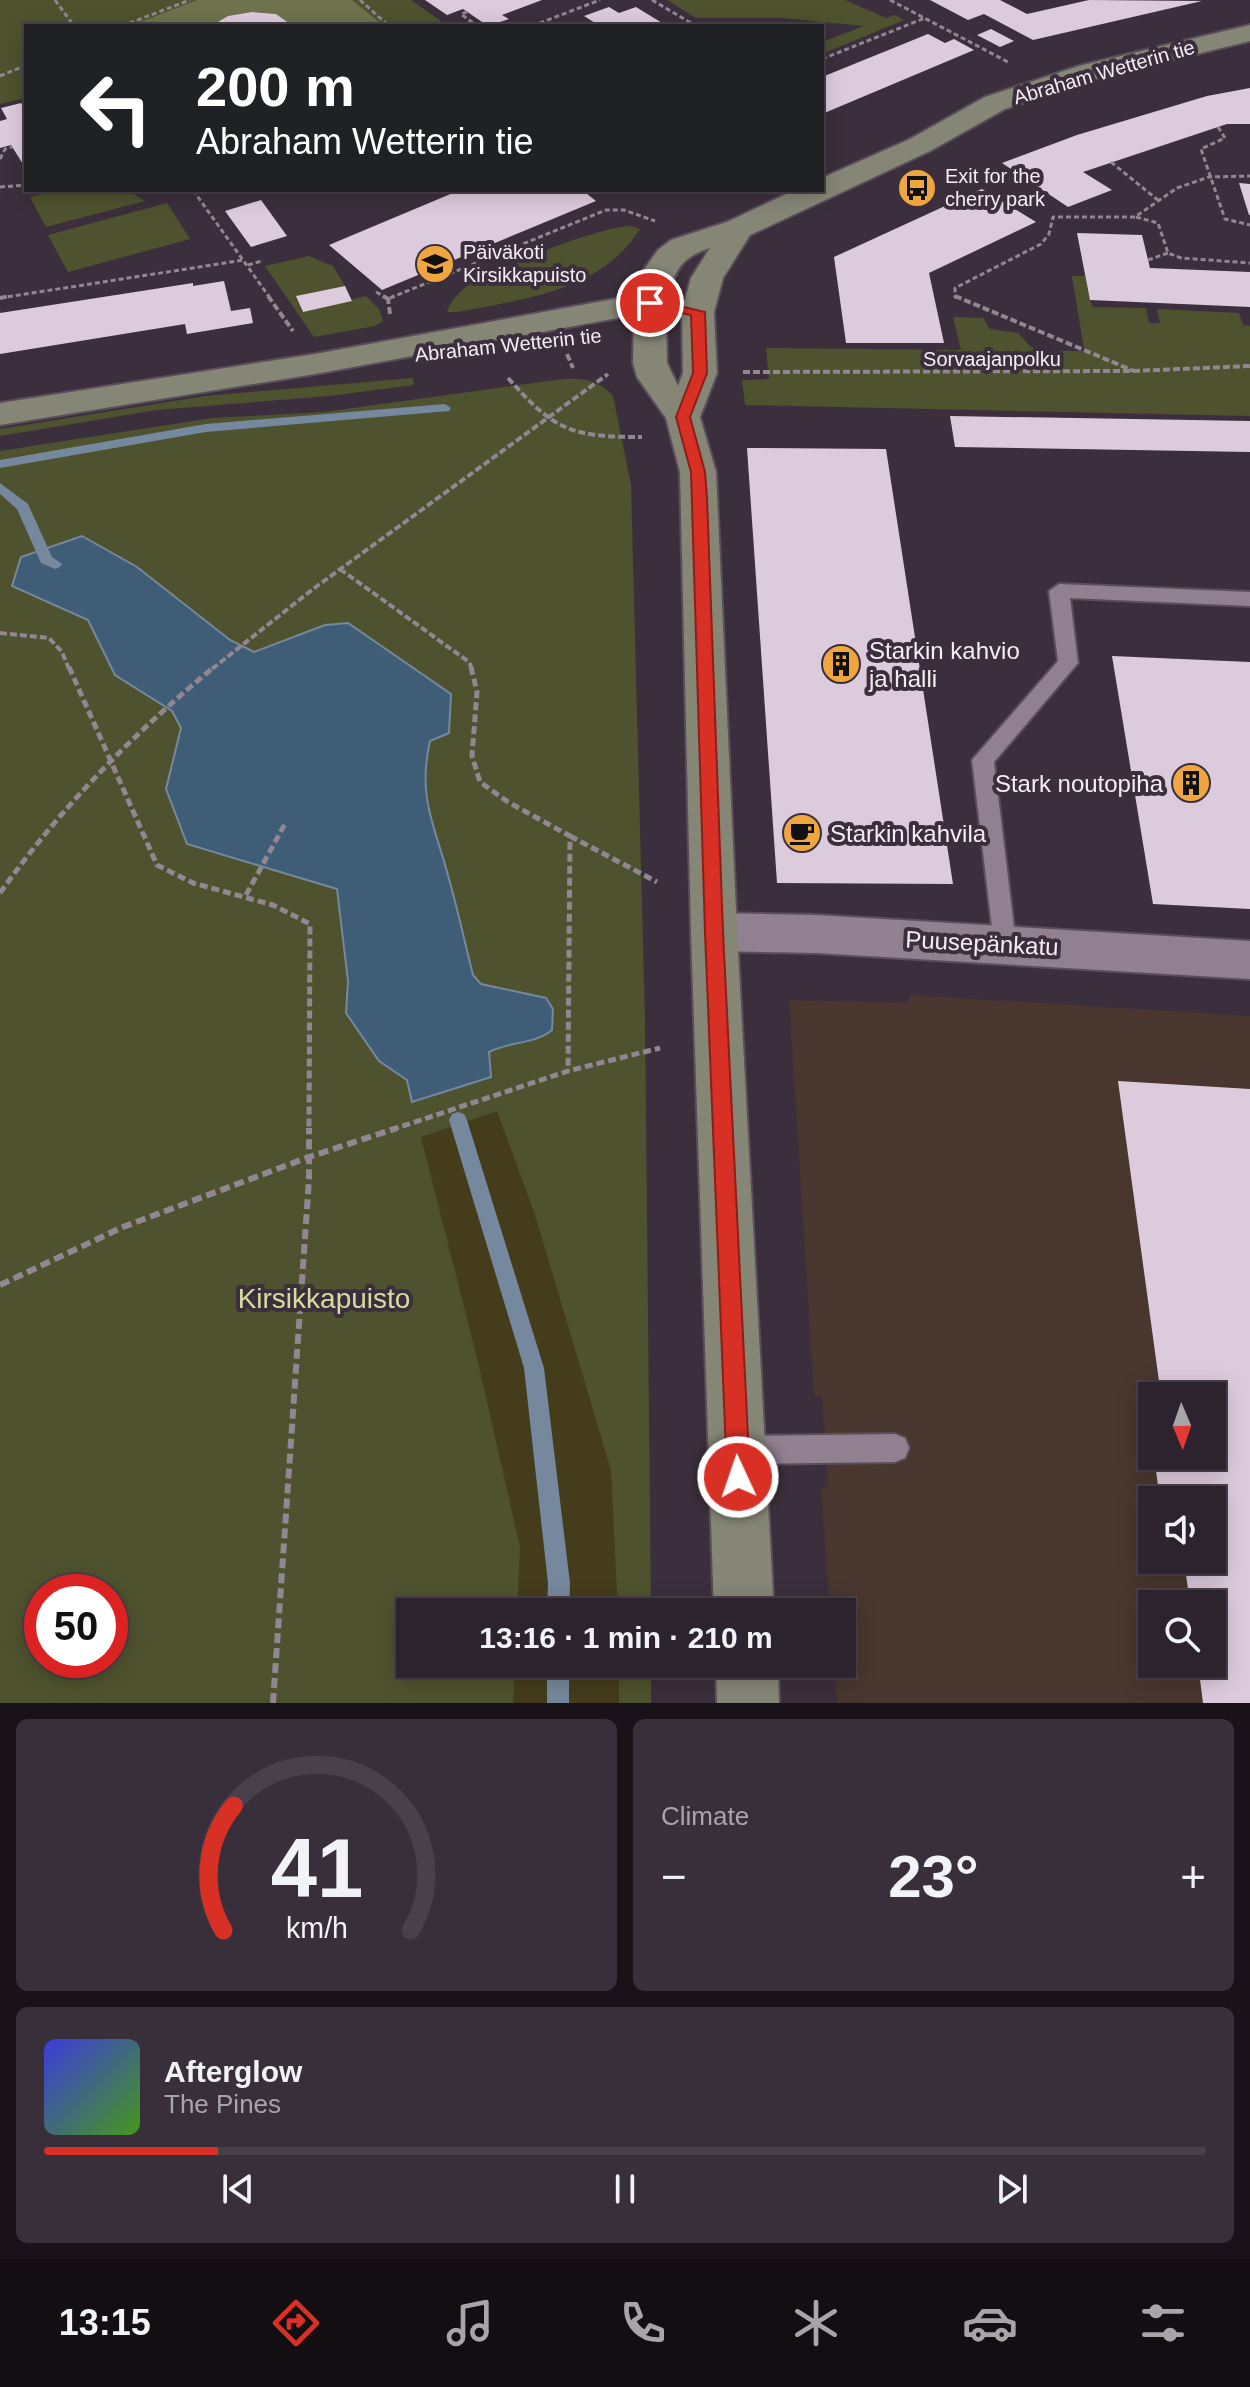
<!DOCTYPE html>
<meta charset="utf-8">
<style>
:root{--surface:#2d232e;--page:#392f3a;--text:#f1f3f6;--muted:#a7a4aa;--line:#48404a;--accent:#d93025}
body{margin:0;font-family:Helvetica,sans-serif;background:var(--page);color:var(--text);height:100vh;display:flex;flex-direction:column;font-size:30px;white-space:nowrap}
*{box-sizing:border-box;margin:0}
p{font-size:26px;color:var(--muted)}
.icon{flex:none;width:44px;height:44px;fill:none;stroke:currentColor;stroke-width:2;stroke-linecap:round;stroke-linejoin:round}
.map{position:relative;height:1703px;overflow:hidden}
.side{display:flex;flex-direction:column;gap:16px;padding:16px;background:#191319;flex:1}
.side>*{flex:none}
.top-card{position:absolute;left:24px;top:24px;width:800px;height:168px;border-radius:0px;box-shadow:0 4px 20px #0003,0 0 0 2px var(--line);background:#202124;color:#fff;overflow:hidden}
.needle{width:52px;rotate:178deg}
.buttons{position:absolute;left:1138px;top:1382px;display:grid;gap:16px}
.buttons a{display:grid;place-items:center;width:88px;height:88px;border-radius:0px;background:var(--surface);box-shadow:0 4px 20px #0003,0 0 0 2px var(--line);font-size:40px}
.speed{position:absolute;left:24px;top:1574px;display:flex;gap:16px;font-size:40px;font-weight:700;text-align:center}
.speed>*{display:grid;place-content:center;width:104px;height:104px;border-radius:50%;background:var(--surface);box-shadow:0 4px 20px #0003,0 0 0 2px var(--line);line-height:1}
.speed .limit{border:12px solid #d22;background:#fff;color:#111}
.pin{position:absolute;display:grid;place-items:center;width:68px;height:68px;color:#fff;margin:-34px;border:4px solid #fff;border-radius:50%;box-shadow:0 2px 8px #0007}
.me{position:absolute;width:88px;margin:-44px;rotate:357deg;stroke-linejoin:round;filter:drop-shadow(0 0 6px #0008)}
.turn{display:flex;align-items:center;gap:28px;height:168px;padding:0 40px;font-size:36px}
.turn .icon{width:104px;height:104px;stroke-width:2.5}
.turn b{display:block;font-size:56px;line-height:68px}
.big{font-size:60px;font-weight:600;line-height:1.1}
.side .tile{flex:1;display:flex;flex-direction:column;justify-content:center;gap:12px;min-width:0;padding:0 28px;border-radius:12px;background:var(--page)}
.side .dial{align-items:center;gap:0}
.dial svg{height:208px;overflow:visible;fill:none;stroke:var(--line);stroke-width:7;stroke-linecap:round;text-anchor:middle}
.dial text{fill:var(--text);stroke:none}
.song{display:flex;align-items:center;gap:24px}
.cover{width:96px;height:96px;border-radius:12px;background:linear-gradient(135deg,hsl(240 70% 55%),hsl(100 70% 35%))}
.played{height:8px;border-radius:4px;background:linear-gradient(90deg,var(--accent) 15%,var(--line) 15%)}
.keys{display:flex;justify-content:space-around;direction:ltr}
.heat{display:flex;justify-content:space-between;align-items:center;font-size:44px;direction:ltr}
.side .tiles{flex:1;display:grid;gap:16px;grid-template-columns:1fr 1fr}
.tile:last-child{grid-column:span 2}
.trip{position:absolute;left:396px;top:1598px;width:460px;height:80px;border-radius:0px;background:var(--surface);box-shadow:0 4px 20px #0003,0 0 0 2px var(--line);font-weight:600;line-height:80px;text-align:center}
.menu{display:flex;height:128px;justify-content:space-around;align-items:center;background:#120e12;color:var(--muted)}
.menu .icon{width:56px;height:56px}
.menu .current{color:var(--accent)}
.menu b{font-size:36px;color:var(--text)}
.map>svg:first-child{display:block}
.commercial{fill:#49372f;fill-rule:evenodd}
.green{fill:#4e522e;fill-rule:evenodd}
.forest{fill:#6e734d}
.sand{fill:#443c1b}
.water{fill:#405d77;stroke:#76889d;stroke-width:2}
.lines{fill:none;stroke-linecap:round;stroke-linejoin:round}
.stream{fill:#76889d;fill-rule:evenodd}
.building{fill:#dccbdd}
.lane-casing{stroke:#5a4e5a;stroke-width:4}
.street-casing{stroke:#5a4e5a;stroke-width:4}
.secondary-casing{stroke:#5a4e5a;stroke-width:4}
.path-far3{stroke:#918692;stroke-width:3;stroke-dasharray:5 3;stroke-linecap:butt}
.path-far2{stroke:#918692;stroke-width:4;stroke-dasharray:7 3;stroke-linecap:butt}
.path-far1{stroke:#918692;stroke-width:5;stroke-dasharray:8 4;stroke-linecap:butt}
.path{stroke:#918692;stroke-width:6;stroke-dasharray:10 5;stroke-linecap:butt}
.lane{fill:#908090;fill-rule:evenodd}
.street{fill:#908090;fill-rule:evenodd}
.secondary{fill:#868677;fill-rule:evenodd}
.route{fill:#d93025;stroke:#8d1f18;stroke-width:2}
.labels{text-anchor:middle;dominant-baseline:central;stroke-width:8;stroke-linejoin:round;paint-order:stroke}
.far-street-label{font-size:20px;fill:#f5ecf5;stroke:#3c2f3d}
.far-poi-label{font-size:20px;fill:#f5ecf5;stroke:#3c2f3d;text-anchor:start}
.poi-label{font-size:24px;fill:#f5ecf5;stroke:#3c2f3d;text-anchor:start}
.street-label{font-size:24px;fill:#f5ecf5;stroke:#3c2f3d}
.near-park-label{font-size:28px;fill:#d6dd9c;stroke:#3c2f3d}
</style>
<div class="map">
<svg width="1250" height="1703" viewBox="0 0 1250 1703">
<rect width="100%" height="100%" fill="#3c2f3d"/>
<path class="commercial" d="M909,995L1250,1016V1703H837L834,1664H842V1612H830L821,1488L828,1486L826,1451L822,1397L814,1395L789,1000L908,1003ZM1152,1396H1212V1456H1152ZM1152,1500H1212V1560H1152ZM1152,1604H1212V1664H1152Z"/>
<path class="green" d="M0,0H411L448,26H26V98L0,104Z
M667,0H845L886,18L895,15L904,20L822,54V42L864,26L782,18H696Z
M59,190H127L145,201L46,227L30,197Z
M167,203L190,239L68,272L48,235Z
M631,226L640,229C607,282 547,295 490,306C476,308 460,313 447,312C451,298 463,288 476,281C507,264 598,227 631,226Z
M309,256L333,266L345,286L297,296L302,312L366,296L379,309L383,321L375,326L314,337L265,266Z
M1072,276H1085L1092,307L1146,308L1149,323H1160L1157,309L1239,313L1243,325L1250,326V416L745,405L742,380L769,379L766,348L961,350L953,317L983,318L990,329L1018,333L1031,347L1043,351H1089L1084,349Z
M413,378L414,385L329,396L157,410L0,436V429L205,396Z
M563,379C584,378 599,380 613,396L631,485L645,1021L651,1612H410V1664H651V1703H0V451L212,418L324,412ZM42,1592H110V1660H42Z"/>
<path class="forest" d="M197,0H352L384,26H293L276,14L252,12L228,16L211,26H130Z"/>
<path class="sand" d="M497,1111L535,1215L611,1470L618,1612H517L520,1547L478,1362L421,1137Z
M515,1664H619V1703H513Z"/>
<path class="water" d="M82,536L137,567L230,640L254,652L325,625L348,623L451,694L449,733L430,741C417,799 435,825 449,879C458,911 465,943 473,975L481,984L546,998L553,1009L552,1030C534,1045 510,1041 489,1052L491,1077L412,1102L407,1080L379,1061L346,1013L348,981L337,889L187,844L166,789L181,728L172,711L115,675L88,620L12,586L21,557Z"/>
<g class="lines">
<path class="stream" d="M445,404L451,408L449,411L206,432L0,468V460L206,424Z
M0,483L28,504L52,557L62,564L60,567L55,569L41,563L17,509L0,494Z
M458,1112L464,1114L467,1120L544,1368L570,1583L569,1612H547L548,1583L524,1368L449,1120L452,1114Z
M547,1664H569V1703H547Z"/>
</g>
<path class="building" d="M425,0H542L502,15L509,19L488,26L463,9L447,15Z
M930,0H1000L1027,14L1089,0L1202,1L1033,40L984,14L968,20Z
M609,7L619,13L636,7L667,26H600L584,16Z
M252,12L276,14L293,26H211L228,16Z
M991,29L1014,41L1000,47L977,35Z
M928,34L945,43L954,39L974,50L822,114V77Z
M1250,88V124H1227L1083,172L1112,190L1068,207L1002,163L1077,135L1207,96Z
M21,103L26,110V169L11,145L0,148V121L7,119L1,108Z
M1239,183L1250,184V215H1249Z
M982,189L1036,222L929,273L944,343H846L834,257Z
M460,190H582L596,201L382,290L329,245Z
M261,200L287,236L251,247L225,211Z
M1077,233L1142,235L1150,268L1250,272V307L1090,300Z
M224,281L231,311L250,308L253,323L187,334L185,324L0,354V313L193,283V286Z
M345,286L352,301L303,312L296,296Z
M950,416L1250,421V452L955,447Z
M747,448L886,449L953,884L777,883Z
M1112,656L1250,662V909L1153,904Z
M1118,1081L1250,1089V1703H1203L1198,1664H1212V1604H1190L1184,1560H1212V1500H1160L1154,1456H1212V1396H1161Z"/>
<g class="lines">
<g class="lane-casing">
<path id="lane" d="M1059,584L1250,592V606L1070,598L1078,663L994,762L1016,944L1013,951L1005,954L997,951L994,944L972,760L1058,661L1049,591Z
M895,1434L905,1438L909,1448L905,1458L895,1462L738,1464L728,1460L724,1450L728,1440L738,1436Z"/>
</g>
<g class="street-casing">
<path id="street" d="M714,913L816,915L1250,941V979L816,953L714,951L698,945L691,932L698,919Z"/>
</g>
<g class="secondary-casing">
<path id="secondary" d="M1250,25V41L1098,78L1005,109L930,151L750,235L723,278L714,312L717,373L700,417L716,472L737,932L774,1612H714L691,932L680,472L666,418L637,377L633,363L634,315L315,374L0,425V403L315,354L636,295L643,271L658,250L671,240L727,222L795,190H822V178L910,139L985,97L1079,66ZM710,248L691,278L685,300L668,297C675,269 682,257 710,248ZM666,316L682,319L683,373L678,386L667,363Z
M716,1664H778L779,1703H717Z"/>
</g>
<path class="path-far3" d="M55,0L74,26
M360,0L389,26
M652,0L696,26
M890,0L1008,62
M467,12L461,14L477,26
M122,26L190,0
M532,26L600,0
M822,59L925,18
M0,76L26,65
M1218,127L1225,138L1201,149L1204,158L1225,219L1250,225
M0,159L5,149L12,147
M1111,162L1159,201
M0,187L26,185
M193,190L270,298
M1136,217L1158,223L1168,253L1181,258L1250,263
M1148,260L1168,253
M248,265L262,261
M376,292L387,298
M0,298L244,260
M390,298L606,210H624L655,221
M958,298L955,297V288L1041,244L1049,234L1053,217H1135L1177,188L1209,177L1250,176"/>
<path class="path-far2" d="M268,296L293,331
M383,296L388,299
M955,296L1134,371
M0,298L10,296
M390,314L388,299L394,296
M567,354L573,368
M743,372L1134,371L1250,366
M508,378C555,431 571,437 642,437
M340,569L469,662L472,669
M0,633L49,638L62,652L69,669
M212,669L313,589L608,374"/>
<path class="path-far1" d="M69,667L157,865L193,883L273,905L310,924L309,1130
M471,667L477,692L472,756L480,782L508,802L570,836L568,1071
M570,836L657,882
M0,893C61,807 133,734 214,667
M246,895L286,822
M391,1130L568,1071L660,1048"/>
<path class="path" d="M0,1285L123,1227L309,1157L397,1128
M273,1703L309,1179V1128"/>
<use href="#lane" class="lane"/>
<use href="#street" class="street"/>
<use href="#secondary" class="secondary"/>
</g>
<path class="route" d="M650,299L705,312L707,373L690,417L705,472L707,498L723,932L750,1477L747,1485L738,1489L730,1485L727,1477L705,932L691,472L676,417L693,373L691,315L645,306L644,303Z"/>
<defs>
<g id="bus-disc" transform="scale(2)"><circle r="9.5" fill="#f0a63e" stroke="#3c2f3d"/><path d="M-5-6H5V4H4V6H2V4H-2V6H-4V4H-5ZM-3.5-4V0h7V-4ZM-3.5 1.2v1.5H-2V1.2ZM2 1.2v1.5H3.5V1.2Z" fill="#111"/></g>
<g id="school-disc" transform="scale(2)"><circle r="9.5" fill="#f0a63e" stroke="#3c2f3d"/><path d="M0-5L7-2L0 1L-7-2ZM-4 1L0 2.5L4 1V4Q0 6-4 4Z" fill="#111"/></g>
<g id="building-disc" transform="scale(2)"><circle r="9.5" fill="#f0a63e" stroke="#3c2f3d"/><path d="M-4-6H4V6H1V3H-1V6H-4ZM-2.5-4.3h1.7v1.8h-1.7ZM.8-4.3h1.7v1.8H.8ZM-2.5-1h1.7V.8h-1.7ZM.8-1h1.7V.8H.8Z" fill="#111"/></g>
<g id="cafe-disc" transform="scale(2)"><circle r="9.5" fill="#f0a63e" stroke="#3c2f3d"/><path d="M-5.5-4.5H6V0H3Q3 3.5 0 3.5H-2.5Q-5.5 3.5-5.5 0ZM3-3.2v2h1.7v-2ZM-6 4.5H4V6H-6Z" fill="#111"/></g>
</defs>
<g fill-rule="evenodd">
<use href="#bus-disc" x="917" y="188"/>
<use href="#school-disc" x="435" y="264"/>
<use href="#building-disc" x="841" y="664"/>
<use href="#building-disc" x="1191" y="783"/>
<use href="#cafe-disc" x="802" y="833"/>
</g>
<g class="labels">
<g class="far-street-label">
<text transform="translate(1104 72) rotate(-16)">Abraham Wetterin tie</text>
<text transform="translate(508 345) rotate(-6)">Abraham Wetterin tie</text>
<text x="992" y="359">Sorvaajanpolku</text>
</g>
<g class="far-poi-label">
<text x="945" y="176">Exit for the<tspan x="945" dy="23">cherry park</tspan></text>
<text x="463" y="252">Päiväkoti<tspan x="463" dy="23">Kirsikkapuisto</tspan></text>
</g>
<g class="poi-label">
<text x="869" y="650">Starkin kahvio<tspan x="869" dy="28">ja halli</tspan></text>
<text x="1163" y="783" text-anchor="end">Stark noutopiha</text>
<text x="830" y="833">Starkin kahvila</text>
</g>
<g class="street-label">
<text transform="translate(982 943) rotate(3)">Puusepänkatu</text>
</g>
<g class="near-park-label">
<text x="324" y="1298">Kirsikkapuisto</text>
</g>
</g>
</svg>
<div class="buttons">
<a><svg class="needle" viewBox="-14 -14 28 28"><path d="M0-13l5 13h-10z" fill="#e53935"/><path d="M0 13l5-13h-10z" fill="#a7a4aa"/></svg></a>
<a><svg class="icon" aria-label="sound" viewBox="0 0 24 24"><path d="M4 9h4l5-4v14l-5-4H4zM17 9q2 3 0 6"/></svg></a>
<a><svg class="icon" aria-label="search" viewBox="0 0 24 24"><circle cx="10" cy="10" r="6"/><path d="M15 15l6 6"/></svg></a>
</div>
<div class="speed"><div class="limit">50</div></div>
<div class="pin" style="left:650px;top:303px;background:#d93025"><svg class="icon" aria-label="arrive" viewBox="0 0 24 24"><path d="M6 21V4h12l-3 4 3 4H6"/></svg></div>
<svg class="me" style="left:738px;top:1477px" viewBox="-20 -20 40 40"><circle r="17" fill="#d93025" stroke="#fff" stroke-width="3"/><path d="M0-11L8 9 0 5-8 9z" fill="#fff"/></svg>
<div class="trip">13:16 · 1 min · 210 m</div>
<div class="top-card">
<div class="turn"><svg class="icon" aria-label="left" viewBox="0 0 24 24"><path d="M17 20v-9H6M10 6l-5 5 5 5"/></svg><div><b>200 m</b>Abraham Wetterin tie</div></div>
</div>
</div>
<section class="side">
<div class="tiles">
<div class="tile dial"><svg viewBox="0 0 100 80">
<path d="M14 69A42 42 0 1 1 86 69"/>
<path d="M14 69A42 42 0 0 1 18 21" stroke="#d93025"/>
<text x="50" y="56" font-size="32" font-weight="700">41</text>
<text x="50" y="72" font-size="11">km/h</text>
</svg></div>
<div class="tile"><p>Climate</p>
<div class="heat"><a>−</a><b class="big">23°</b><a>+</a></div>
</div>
<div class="tile">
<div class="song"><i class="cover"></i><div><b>Afterglow</b><p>The Pines</p></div></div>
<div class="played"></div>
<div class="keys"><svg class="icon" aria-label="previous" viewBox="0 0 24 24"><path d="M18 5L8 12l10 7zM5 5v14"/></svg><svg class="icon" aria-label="pause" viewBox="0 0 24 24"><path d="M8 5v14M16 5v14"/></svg><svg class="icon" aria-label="next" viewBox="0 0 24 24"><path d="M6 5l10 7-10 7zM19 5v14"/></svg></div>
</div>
</div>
</section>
<nav class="menu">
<b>13:15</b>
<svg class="icon current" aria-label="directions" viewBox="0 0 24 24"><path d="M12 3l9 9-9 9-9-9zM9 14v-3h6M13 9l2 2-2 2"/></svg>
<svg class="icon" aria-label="music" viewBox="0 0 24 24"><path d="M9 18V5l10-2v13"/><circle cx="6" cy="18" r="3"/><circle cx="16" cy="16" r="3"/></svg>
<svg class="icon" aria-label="phone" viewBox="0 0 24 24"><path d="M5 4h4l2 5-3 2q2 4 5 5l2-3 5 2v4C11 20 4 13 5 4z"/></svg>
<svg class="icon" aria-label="climate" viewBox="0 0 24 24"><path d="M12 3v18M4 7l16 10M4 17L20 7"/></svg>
<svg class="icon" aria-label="car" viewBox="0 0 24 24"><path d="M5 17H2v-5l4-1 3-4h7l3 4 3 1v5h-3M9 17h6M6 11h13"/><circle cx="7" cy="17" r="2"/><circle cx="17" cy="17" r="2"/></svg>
<svg class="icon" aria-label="filters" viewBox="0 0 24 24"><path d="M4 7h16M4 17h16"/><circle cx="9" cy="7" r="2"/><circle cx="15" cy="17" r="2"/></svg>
</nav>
